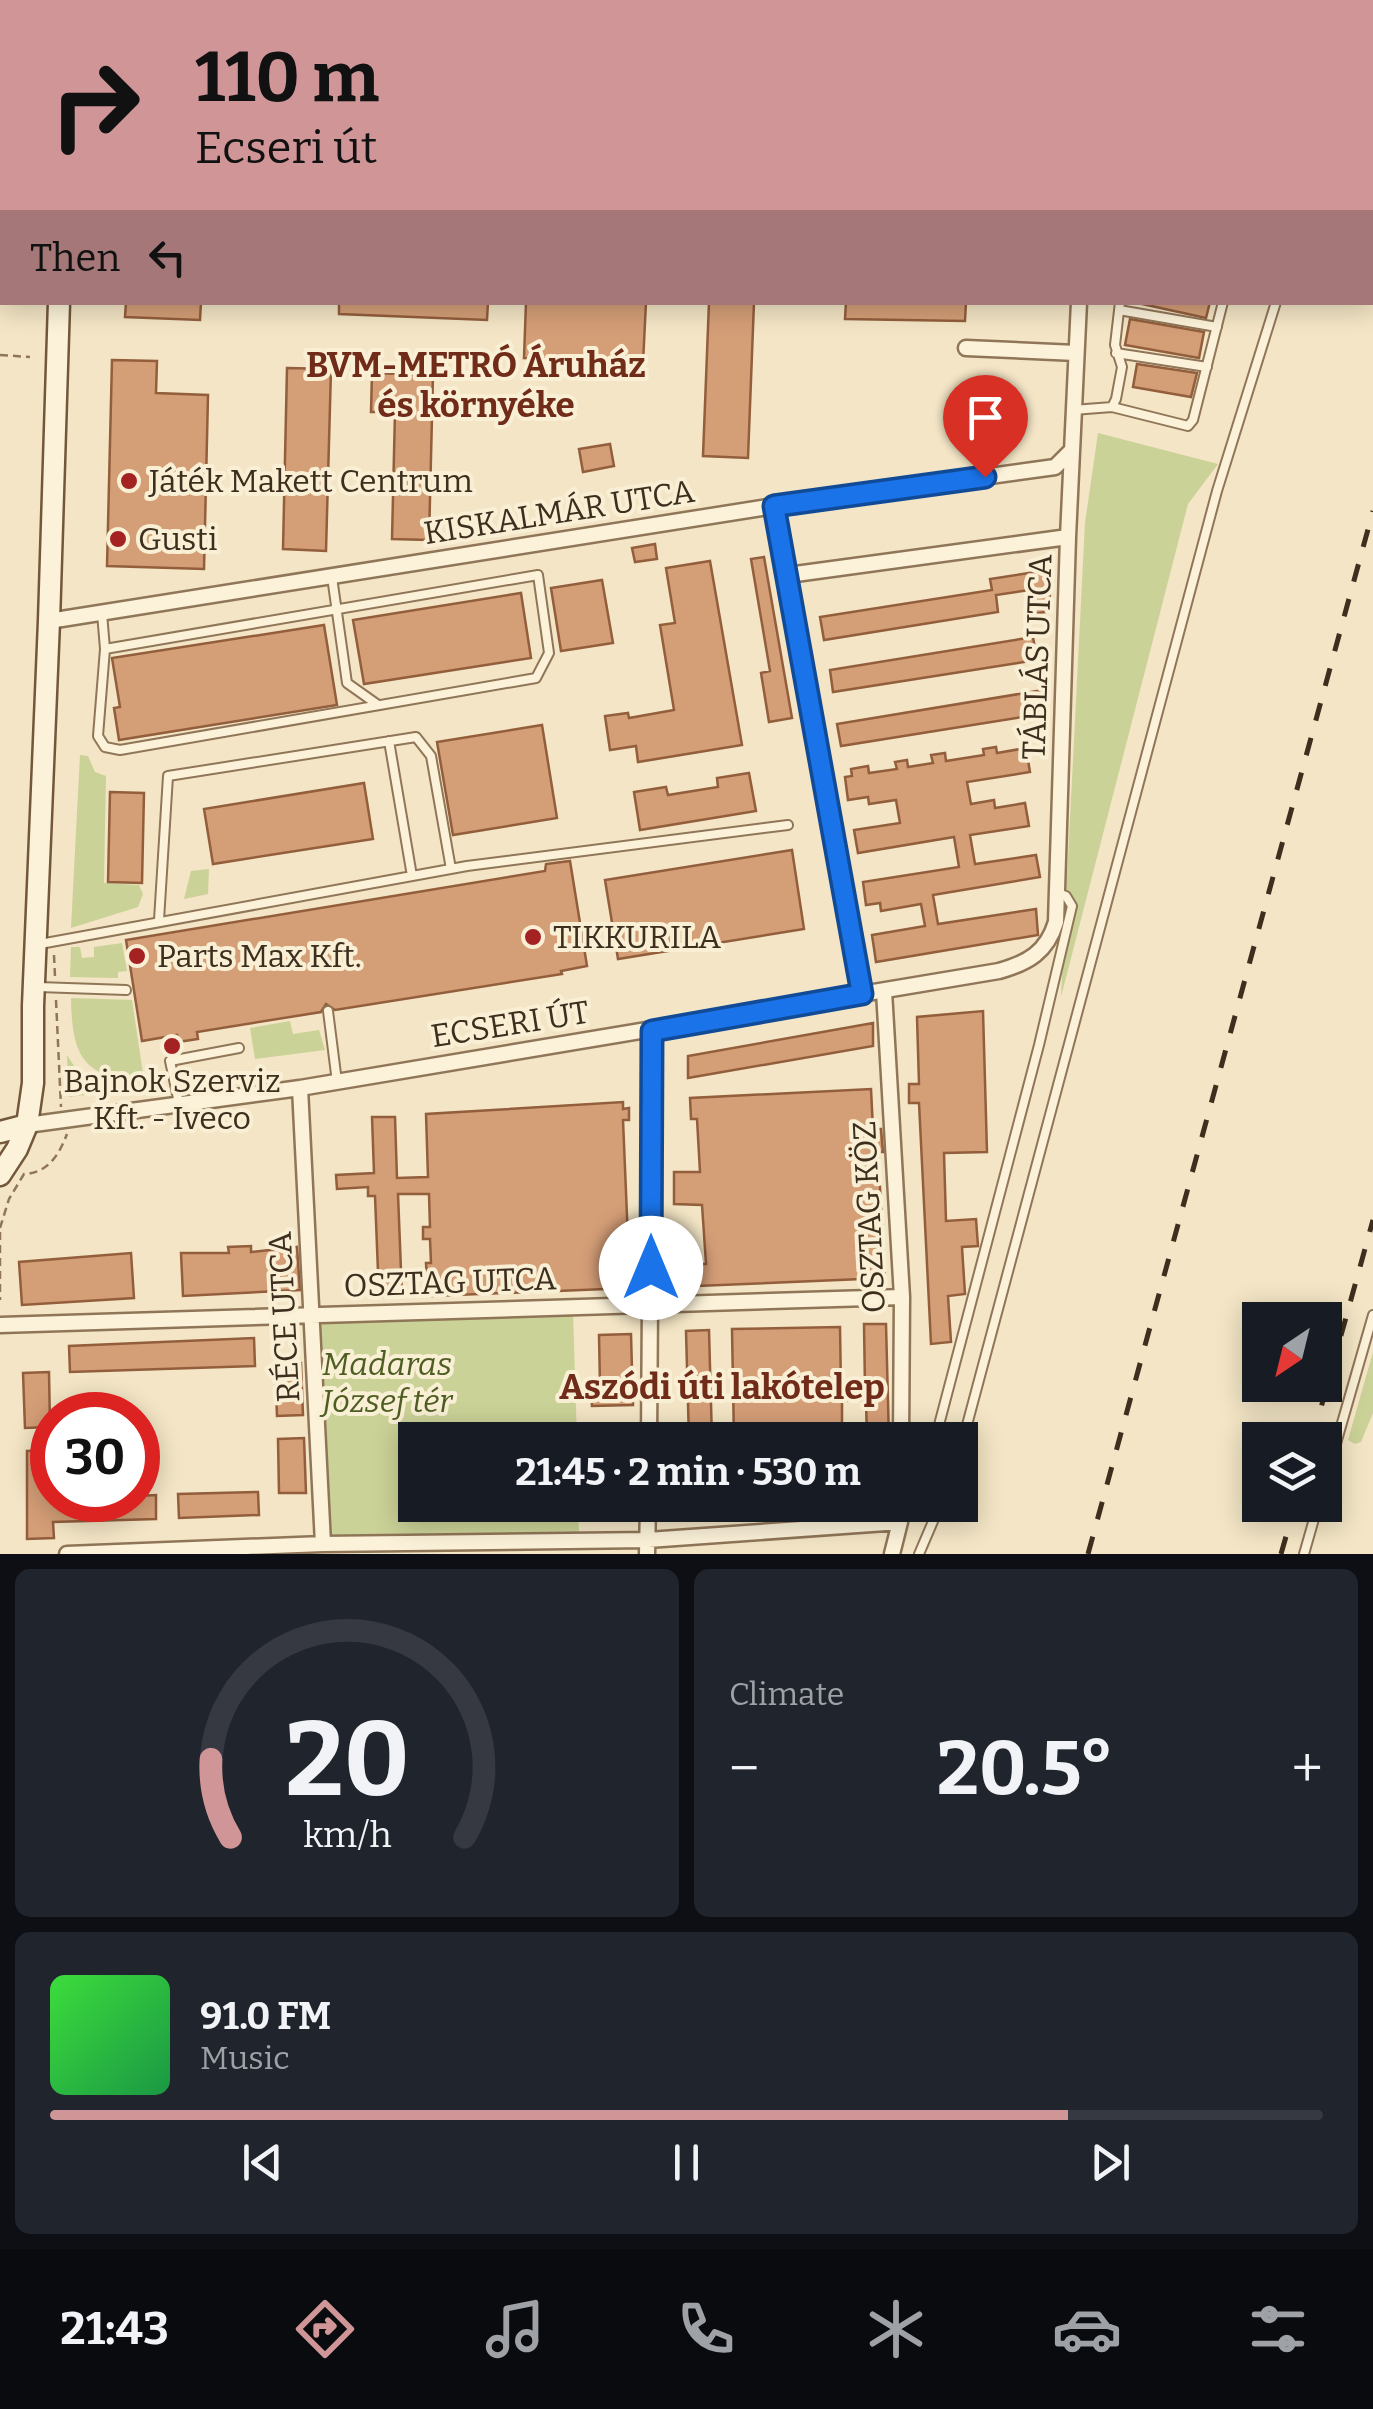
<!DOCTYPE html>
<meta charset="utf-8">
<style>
:root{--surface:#171b24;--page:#20242c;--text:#f1f3f6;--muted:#9ea1a6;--line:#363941;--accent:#cf9597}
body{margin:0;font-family:Bitter,serif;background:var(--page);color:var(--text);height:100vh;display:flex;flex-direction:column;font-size:38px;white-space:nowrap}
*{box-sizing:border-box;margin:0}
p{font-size:32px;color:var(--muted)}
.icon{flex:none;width:55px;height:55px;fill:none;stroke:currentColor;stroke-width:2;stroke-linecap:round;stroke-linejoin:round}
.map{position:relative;height:1554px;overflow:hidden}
.details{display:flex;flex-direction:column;gap:15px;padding:15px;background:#0d0f14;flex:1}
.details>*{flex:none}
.banner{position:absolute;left:0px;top:0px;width:1375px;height:305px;box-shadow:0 5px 25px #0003;background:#cf9597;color:#111;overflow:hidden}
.needle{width:65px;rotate:215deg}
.fabs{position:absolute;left:1242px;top:1302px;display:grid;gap:20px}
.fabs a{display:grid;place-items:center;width:100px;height:100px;border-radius:0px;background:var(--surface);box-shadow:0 5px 25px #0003;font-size:50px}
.speed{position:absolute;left:30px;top:1392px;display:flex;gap:20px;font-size:50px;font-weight:700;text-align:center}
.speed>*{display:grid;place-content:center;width:130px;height:130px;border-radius:50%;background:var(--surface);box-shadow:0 5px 25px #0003;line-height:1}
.speed .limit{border:15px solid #d22;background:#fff;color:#111}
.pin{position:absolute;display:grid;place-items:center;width:85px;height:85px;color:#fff;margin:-102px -42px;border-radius:50% 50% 50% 0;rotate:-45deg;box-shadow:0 0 10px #0007}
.pin .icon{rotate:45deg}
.me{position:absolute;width:110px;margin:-55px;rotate:0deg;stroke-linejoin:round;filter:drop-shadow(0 0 8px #0008)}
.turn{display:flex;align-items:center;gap:35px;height:210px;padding:0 30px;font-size:45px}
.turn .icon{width:130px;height:130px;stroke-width:2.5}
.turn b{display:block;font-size:70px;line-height:85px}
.then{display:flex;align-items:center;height:95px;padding:0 30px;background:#0003;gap:20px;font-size:38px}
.big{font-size:75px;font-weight:700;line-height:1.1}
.details .widget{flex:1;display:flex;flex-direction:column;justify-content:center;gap:15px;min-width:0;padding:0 35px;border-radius:15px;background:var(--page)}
.details .dial{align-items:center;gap:0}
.dial svg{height:260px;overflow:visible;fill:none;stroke:var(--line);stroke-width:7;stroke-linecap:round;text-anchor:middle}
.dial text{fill:var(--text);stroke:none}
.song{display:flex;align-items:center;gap:30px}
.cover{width:120px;height:120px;border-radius:15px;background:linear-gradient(135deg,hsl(120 70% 55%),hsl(140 70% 35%))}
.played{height:10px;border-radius:5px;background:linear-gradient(90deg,var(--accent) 80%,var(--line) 80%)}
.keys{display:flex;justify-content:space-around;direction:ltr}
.heat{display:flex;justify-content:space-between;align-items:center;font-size:55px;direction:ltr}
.details .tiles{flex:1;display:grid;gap:15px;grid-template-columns:1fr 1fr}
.widget:last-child{grid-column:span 2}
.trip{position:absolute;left:398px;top:1422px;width:580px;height:100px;border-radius:0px;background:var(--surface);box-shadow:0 5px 25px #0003;font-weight:700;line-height:100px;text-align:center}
.tabs{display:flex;height:160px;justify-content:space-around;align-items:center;background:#090b0e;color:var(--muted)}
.tabs .icon{width:70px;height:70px}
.tabs .active{color:var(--accent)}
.tabs b{font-size:45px;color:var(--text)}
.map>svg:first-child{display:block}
.green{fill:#cbd297}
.building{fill:#d49e77;stroke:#925e3c;stroke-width:2.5}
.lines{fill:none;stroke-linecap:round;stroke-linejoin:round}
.lane-casing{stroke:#907658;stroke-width:12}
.street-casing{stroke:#907658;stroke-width:19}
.secondary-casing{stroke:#72573b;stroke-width:25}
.path{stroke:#907658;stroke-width:2.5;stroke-dasharray:8 5;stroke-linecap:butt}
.lane{stroke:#fcf2d9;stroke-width:8}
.street{stroke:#fcf2d9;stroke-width:14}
.secondary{stroke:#fcf2d9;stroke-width:20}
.rail{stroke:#3e2e1e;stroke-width:5;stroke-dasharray:18 18;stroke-linecap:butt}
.route-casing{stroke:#114b97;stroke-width:25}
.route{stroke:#1a73e8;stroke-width:18}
.poi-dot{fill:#a52223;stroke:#f9efd5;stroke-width:4}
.labels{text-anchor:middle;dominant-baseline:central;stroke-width:8;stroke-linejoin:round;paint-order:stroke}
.poi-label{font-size:32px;fill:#3e2e1e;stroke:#f9efd5;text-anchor:start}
.street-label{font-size:32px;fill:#3e2e1e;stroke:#f9efd5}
.park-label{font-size:32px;font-style:italic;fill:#4e5d22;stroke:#f9efd5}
.neighbourhood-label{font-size:35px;font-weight:bold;fill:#702b19;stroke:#f9efd5}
</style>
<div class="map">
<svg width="1373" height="1554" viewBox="0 0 1373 1554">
<rect width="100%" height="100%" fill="#f3e5c5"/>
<path class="green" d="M1098,433L1218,464L1188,504L1061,997L1085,523Z
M80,755L88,756L95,772L106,776L104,883L139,885L143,894L138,907L71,928Z
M209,869L208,894L184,899L191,871Z
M122,943L127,971L118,972V978L70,977L71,947H80L82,958L94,957V947Z
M71,998L132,1000L144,1080C82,1079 72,1055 71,998Z
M290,1021L293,1034L319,1030L325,1050L255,1059L250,1028Z
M67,1055L78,1072L108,1092L69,1097Z
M573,1312L577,1440H415V1505H578L579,1532L330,1536L319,1319Z
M1373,1352V1413L1361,1442L1355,1444L1348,1440Z"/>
<path class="building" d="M126,302H201L200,320L125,317Z
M339,302H488L487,320L339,314Z
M526,302H646L643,363L524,358Z
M709,302H754L748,458L703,456Z
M846,302H966L965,321L845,319Z
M1133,302H1210L1206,318Z
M1130,319L1204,332L1199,358L1125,345Z
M112,360L157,361L156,393L208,395L204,569L107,566Z
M1137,364L1197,373L1191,397L1133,387Z
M287,368L331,369L326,551L283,549Z
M372,373L433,375L429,540L392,539L395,412H371Z
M610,444L614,466L583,472L579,449Z
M655,544L657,559L635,562L632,548Z
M764,557L792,718L769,722L761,673L770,671L751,559Z
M710,561L742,745L638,762L636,746L610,750L605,716L628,713L629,718L674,710L660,625L675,623L666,568Z
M1048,570L1051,611L1033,614L1029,590L996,595L998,612L824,640L820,617L992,590L990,579Z
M602,580L613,643L561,651L551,588Z
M521,593L531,658L364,684L353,620Z
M324,625L337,705L119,740L114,708L120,707L112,658Z
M1033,637L1037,660L833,692L830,670Z
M1043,690L1047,713L841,746L837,724Z
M542,725L557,818L453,835L437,742Z
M996,747L997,753L1026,748L1030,772L967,782L971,804L994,800L995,808L1025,803L1029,826L970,835L975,864L1036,855L1040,877L933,895L938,924L1036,909L1038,935L876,962L872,935L925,926L921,904L881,911L880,903L866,905L863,882L959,867L954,837L858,853L854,830L900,823L896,800L869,804L868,797L848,800L845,777L852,776L851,769L868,766L869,773L897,769L895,762L907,760L908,767L933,763L931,755L945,753L946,761L984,755L983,749Z
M749,773L756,811L640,830L634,792L666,787L668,795L718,787L717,778Z
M364,783L373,839L213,864L204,809Z
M110,792L144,793L142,883L108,882Z
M792,850L804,929L618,959L605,880Z
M570,861L587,966L561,971L562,974L335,1010L326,1004L321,1012L197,1032L198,1039L178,1042L177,1035L142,1041L126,940L545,871L546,864Z
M983,1011L987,1152L944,1153L946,1221L976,1219L978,1246L962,1247L965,1294L948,1296L951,1342L931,1344L919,1103H909V1084H919L917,1017Z
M873,1023V1046L688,1078V1056Z
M871,1089L873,1129H881L883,1152H878L885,1278L697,1286L696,1264H706L702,1205L674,1204V1172H700L697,1119H691L690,1098Z
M623,1102V1109L629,1108V1120H623L630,1288L432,1296V1281H427L426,1263H431L430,1239H423V1227H430L429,1194H398L402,1296L379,1297L375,1196H368V1187L337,1189L336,1175L374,1173L372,1117H395L397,1178L428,1177L426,1114Z
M251,1246V1252L297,1247L300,1290L183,1296L181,1253H229L228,1247Z
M131,1253L134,1298L22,1305L19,1262Z
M864,1324H886L889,1440H867L866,1400L842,1401V1440H734L732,1329L840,1327L841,1389L865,1388Z
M709,1330L712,1440H689L686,1331Z
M631,1334L633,1405L592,1406L591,1385H600L599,1335Z
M254,1338L255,1366L70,1372L69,1346Z
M301,1363L303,1415L277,1416L275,1364Z
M49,1372L50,1427L25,1428L23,1373Z
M304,1438L306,1493H279L278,1439Z
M51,1450L52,1500H138V1496L156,1495V1519L53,1522L54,1538L27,1539V1451Z
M258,1492L259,1515L179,1518L178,1494Z"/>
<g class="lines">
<g class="lane-casing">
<path id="lane" d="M605,0L607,2
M953,0L955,2
M29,2V0
M480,2V0
M1094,2L1095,0
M1372,86L1373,85
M1119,310L1217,327
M1116,353L1207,367
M1112,407L1116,399L1122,367L1115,345L1120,302
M1073,410L1112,407L1188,426L1193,420L1223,302
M538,575L549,653L536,678L120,750L105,747L98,736L105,649Z
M332,577L347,683L378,705
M102,613L105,649
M389,741L412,876
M159,920L168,776L416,737L431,756L451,869
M40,944L467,866L788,825
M38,987L126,990
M328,1011L337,1082
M179,1103L170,1061L239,1048
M935,1440L1039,1045L1072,906L1066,896L1058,893
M960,1451L1217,491L1276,302
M1325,1482L1373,1315
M919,1554L940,1505
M1304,1554L1318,1505"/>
</g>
<g class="street-casing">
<path id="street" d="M1146,2V0
M966,348L1076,353
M774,506L862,994
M788,575L1068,537
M49,621L774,506L1055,467L1071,451
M884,991L902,1297L901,1440
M300,1088L323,1544
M27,1125L300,1088L999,971C1028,963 1047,952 1056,922L1068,537L1079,302
M0,1325L902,1297
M649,1440L652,1031
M67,1554L323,1544L648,1540L900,1522
M647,1554L648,1505
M892,1554L900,1522V1505"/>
</g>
<g class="secondary-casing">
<path id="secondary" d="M69,2V0
M0,1132L27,1125
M0,1175L17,1149L27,1125L33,1083V1006L49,621L59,302"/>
</g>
<path class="path" d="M0,355L30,357
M54,955L55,977
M56,1000L61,1107
M0,1228L9,1199L24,1174C48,1173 59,1155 67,1134
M0,1232V1300"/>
<use href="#lane" class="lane"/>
<use href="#street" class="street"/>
<use href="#secondary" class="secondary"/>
<path class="rail" d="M1312,1440L1373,1220
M1088,1554L1373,511
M1281,1554L1295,1505"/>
</g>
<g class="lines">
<g class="route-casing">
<path id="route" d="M651,1268L652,1031L862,994L774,506L985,477"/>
</g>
<use href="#route" class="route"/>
</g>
<g class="poi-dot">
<circle cx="129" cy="481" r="10"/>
<circle cx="118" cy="539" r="10"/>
<circle cx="533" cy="937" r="10"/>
<circle cx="137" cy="956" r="10"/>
<circle cx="172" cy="1046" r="10"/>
</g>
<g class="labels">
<g class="poi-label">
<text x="149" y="481">Játék Makett Centrum</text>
<text x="138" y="539">Gusti</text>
<text x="553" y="937">TIKKURILA</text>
<text x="157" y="956">Parts Max Kft.</text>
<text x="172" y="1081" text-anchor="middle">Bajnok Szerviz<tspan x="172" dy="37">Kft. - Iveco</tspan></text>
</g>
<g class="street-label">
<text transform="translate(559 512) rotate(-9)">KISKALMÁR UTCA</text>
<text transform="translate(1037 657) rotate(-88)">TÁBLÁS UTCA</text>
<text transform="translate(510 1024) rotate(-9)">ECSERI ÚT</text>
<text transform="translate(869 1217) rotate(-93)">OSZTAG KÖZ</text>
<text transform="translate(450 1282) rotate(-2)">OSZTAG UTCA</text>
<text transform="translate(284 1317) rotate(-93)">RÉCE UTCA</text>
</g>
<g class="park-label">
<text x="387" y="1364">Madaras<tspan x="387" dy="37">József tér</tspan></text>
</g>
<g class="neighbourhood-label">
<text x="476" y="365">BVM-METRÓ Áruház<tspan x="476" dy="40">és környéke</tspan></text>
<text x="722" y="1387">Aszódi úti lakótelep</text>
</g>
</g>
</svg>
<div class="fabs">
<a><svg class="needle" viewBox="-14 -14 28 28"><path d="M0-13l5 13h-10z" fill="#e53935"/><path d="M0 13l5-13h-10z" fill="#9ea1a6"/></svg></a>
<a><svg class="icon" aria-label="layers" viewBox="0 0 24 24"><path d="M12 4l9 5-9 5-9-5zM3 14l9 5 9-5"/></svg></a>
</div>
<div class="speed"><div class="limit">30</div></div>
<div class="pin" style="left:985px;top:477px;background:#d93025"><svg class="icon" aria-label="arrive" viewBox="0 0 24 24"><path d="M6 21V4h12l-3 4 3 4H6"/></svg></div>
<svg class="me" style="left:651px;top:1268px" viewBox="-20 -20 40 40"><circle r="19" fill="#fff"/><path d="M0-13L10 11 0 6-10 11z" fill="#1a73e8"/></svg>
<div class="trip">21:45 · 2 min · 530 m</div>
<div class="banner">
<div class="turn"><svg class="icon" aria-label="right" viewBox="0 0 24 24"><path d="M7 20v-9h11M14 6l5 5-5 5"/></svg><div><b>110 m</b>Ecseri út</div></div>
<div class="then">Then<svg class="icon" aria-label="left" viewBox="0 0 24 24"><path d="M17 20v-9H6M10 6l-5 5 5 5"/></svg></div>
</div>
</div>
<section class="details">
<div class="tiles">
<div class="widget dial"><svg viewBox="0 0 100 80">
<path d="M14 69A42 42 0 1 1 86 69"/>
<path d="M14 69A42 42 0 0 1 8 45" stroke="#cf9597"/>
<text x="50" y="56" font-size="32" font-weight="700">20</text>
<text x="50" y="72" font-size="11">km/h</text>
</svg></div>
<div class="widget"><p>Climate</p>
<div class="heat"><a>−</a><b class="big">20.5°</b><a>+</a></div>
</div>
<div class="widget">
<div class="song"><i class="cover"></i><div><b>91.0 FM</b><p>Music</p></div></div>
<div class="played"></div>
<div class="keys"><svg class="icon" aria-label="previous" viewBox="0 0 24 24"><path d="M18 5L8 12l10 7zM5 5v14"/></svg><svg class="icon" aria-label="pause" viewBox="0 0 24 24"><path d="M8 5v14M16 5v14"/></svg><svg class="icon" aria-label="next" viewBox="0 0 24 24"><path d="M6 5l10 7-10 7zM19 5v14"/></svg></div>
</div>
</div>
</section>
<nav class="tabs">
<b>21:43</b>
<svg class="icon active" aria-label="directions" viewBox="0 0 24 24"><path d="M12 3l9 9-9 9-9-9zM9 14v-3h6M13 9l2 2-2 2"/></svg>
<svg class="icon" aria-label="music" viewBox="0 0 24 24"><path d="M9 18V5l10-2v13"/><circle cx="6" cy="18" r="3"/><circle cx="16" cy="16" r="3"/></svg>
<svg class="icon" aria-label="phone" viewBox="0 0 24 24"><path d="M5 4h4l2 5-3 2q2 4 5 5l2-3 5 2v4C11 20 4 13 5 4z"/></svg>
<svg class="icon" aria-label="climate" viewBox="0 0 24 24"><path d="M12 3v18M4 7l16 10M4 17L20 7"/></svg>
<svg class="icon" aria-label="car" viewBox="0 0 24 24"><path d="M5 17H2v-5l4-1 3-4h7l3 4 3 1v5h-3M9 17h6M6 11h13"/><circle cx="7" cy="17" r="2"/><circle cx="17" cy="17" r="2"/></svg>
<svg class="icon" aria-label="filters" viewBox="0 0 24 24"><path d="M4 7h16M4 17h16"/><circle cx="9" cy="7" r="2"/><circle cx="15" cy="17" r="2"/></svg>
</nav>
